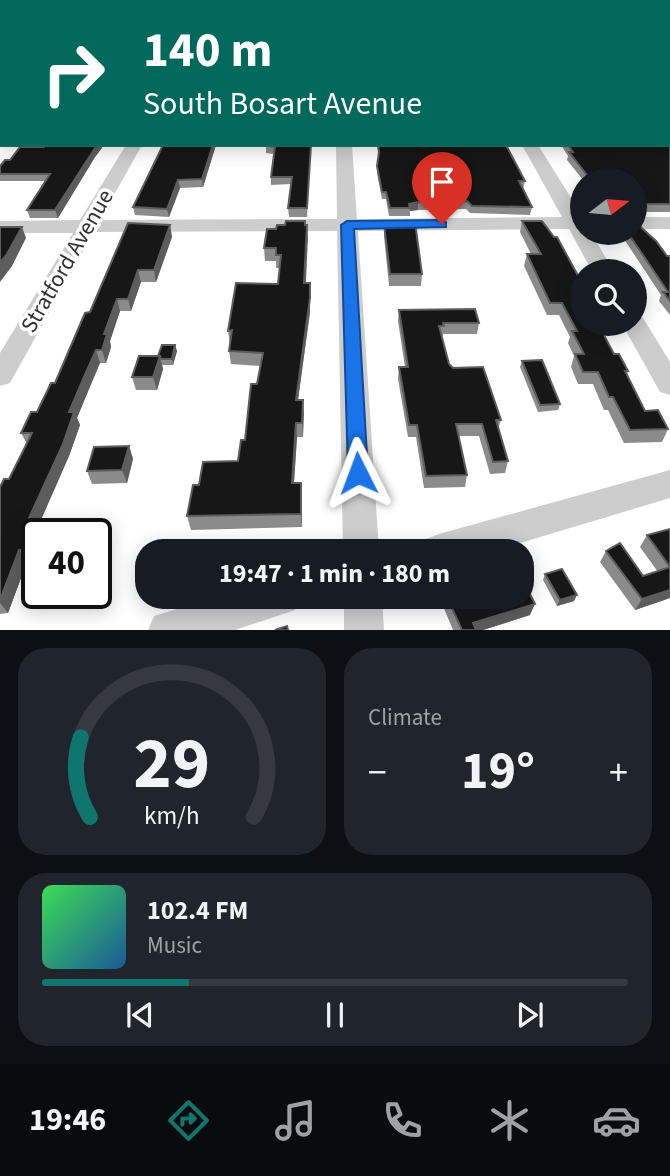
<!DOCTYPE html>
<meta charset="utf-8">
<style>
:root{--surface:#171b24;--page:#20242c;--text:#f1f3f6;--muted:#9ea1a6;--line:#363941;--accent:#0f766e}
body{margin:0;font-family:"Source Sans 3",sans-serif;background:var(--page);color:var(--text);height:100vh;display:flex;flex-direction:column;font-size:26px;white-space:nowrap}
*{box-sizing:border-box;margin:0}
p{font-size:23px;color:var(--muted)}
.icon{flex:none;width:38px;height:38px;fill:none;stroke:currentColor;stroke-width:2;stroke-linecap:round;stroke-linejoin:round}
.map{position:relative;height:630px;overflow:hidden}
.panel{display:flex;flex-direction:column;gap:18px;padding:18px;background:#0d0f14;flex:1}
.panel>*{flex:none}
.guide{position:absolute;left:0px;top:0px;width:670px;height:147px;box-shadow:0 4px 18px #0003;background:#00695c;color:#fff;overflow:hidden}
.needle{width:46px;rotate:74deg}
.fabs{position:absolute;left:570px;top:168px;display:grid;gap:14px}
.fabs a{display:grid;place-items:center;width:77px;height:77px;border-radius:50%;background:var(--surface);box-shadow:0 4px 18px #0003;font-size:35px}
.speed{position:absolute;left:21px;top:518px;display:flex;gap:14px;font-size:35px;font-weight:700;text-align:center}
.speed>*{display:grid;place-content:center;width:91px;height:91px;border-radius:50%;background:var(--surface);box-shadow:0 4px 18px #0003;line-height:1}
.speed .limit{border:4px solid #111;border-radius:10px;background:#fff;color:#111}
.pin{position:absolute;display:grid;place-items:center;width:60px;height:60px;color:#fff;margin:-72px -30px;border-radius:50% 50% 50% 0;rotate:-45deg;box-shadow:0 0 7px #0007}
.pin .icon{rotate:45deg}
.me{position:absolute;width:77px;margin:-38px;rotate:357deg;stroke-linejoin:round;filter:drop-shadow(0 0 5px #0008)}
.turn{display:flex;align-items:center;gap:24px;height:147px;padding:0 28px;font-size:32px}
.turn .icon{width:91px;height:91px;stroke-width:2.5}
.turn b{display:block;font-size:49px;line-height:60px}
.big{font-size:52px;font-weight:700;line-height:1.1}
.panel .tile{flex:1;display:flex;flex-direction:column;justify-content:center;gap:10px;min-width:0;padding:0 24px;border-radius:28px;background:var(--page)}
.panel .dial{align-items:center;gap:0}
.dial svg{height:182px;overflow:visible;fill:none;stroke:var(--line);stroke-width:7;stroke-linecap:round;text-anchor:middle}
.dial text{fill:var(--text);stroke:none}
.song{display:flex;align-items:center;gap:21px}
.cover{width:84px;height:84px;border-radius:10px;background:linear-gradient(135deg,hsl(130 70% 55%),hsl(210 70% 35%))}
.played{height:7px;border-radius:4px;background:linear-gradient(90deg,var(--accent) 25%,var(--line) 25%)}
.keys{display:flex;justify-content:space-around;direction:ltr}
.heat{display:flex;justify-content:space-between;align-items:center;font-size:38px;direction:ltr}
.panel .tiles{flex:1;display:grid;gap:18px;grid-template-columns:1fr 1fr}
.tile:last-child{grid-column:span 2}
.trip{position:absolute;left:135px;top:539px;width:399px;height:70px;border-radius:28px;background:var(--surface);box-shadow:0 4px 18px #0003;font-weight:700;line-height:70px;text-align:center}
.dock{display:flex;height:112px;justify-content:space-around;align-items:center;background:#090b0e;color:var(--muted)}
.dock .icon{width:49px;height:49px}
.dock .active{color:var(--accent)}
.dock b{font-size:32px;color:var(--text)}
.map>svg:first-child{display:block}
.lines{fill:none;stroke-linecap:round;stroke-linejoin:round}
.minor{fill:#cdcdcd;fill-rule:evenodd}
.rail-casing{stroke:#858585;stroke-width:3.5}
.rail{stroke:#fff;stroke-width:2.5;stroke-dasharray:7;stroke-linecap:butt}
.wall{fill:#8b8b8b}
.shaded-wall{fill:#5d5d5d}
.building{fill:#171717;stroke:#5d5d5d;stroke-width:2}
.route{fill:#1a73e8;stroke:#114b97;stroke-width:2}
.labels{text-anchor:middle;dominant-baseline:central;stroke-width:7;stroke-linejoin:round;paint-order:stroke}
.street-label{font-size:23px;fill:#303030;stroke:#fff}
</style>
<div class="map">
<svg width="670" height="630" viewBox="0 0 670 630">
<rect width="100%" height="100%" fill="#fff"/>
<g class="lines">
<path class="minor" d="M57,0H68L55,2Z
M213,0H223L212,2Z
M334,0H344V2H334Z
M440,0H450L451,2H441Z
M0,47H2L0,56Z
M668,100H670V109H668Z
M126,145H142L100,220L337,219L336,145H352L357,219L562,217L522,145H538L583,217V233H591L614,271H592L569,229L358,231L379,551H343L337,231L94,232L10,383L0,386V353L73,233H0V221L80,220Z
M635,217H670V229H635Z
M635,316L643,318L670,362V395L660,392L622,324H635Z
M670,470V498L494,551H421L426,539L439,534Z
M216,597H301L295,610L235,630H148L154,616Z
M344,597H382L384,630H344Z"/>
<g class="rail-casing">
<path id="rail" d="M574,0L578,2"/>
</g>
<use href="#rail" class="rail"/>
</g>
<path class="wall" d="M670,125V212H635V180H583L567,160L568,156L561,145H668Z
M45,145H104L95,157L58,218H30L27,210L45,181H0V166L10,160Z
M163,145H216L203,187L180,188L169,217L135,215L133,207Z
M245,145H311L307,217H289L288,208L291,184L271,185V177L274,154L266,153V147H245Z
M377,145H506L525,181L523,189L532,207L530,215L470,213L466,209L418,210L410,211V216H389L386,199H382L377,173L379,157Z
M522,221L583,324L614,354L628,371L627,375L645,411L668,429L662,442L624,443L608,410H604L593,384H578L571,367L574,356L568,343L570,337L559,315H547L524,266L527,254H531L520,232Z
M384,224H393L422,274L421,286H389L384,236Z
M170,225L172,237L156,282H141L131,311H120L110,341L111,347L106,363H100L88,390L77,418L80,425L69,456L40,522L45,531L44,534H37V551L32,562H27L8,613L0,614V487L9,479L27,444L21,433L37,412L55,383L90,312Z
M307,225L306,283L310,312L298,400H303V437H297L294,483L302,497V527L191,530L187,516L199,485L238,461L245,440L260,366L231,364L229,351L230,344L228,331L278,284L280,268H276V261H265L264,248L276,229Z
M620,233H635L667,256H670V315L659,301L661,295Z
M399,310L479,323L477,334H443L442,338L449,364L501,420L498,429L508,461L505,473L490,474L479,436H458L467,475L465,487L424,488L416,437H408L398,379L399,367H405L398,321Z
M175,345L177,351L173,365H162L163,369L157,390H136L132,377L158,356Z
M522,361L560,404L558,410L538,412L520,367Z
M129,446L133,459L127,483L92,484L87,471Z
M670,529V598L635,610L600,562L606,551L643,576L658,572L640,547L647,535Z
M545,574L574,601L557,606L543,580Z
M441,597H522L530,615L483,630H453L440,599Z"/>
<path class="shaded-wall" d="M97,145H104L95,157L58,218L55,210Z
M213,145H216L203,187L202,179Z
M178,180L180,188L169,217L167,209Z
M418,202V210L410,211L409,204Z
M170,225L172,237L156,282L154,270Z
M307,225L308,237L305,297L304,283Z
M22,227L26,238L12,266L0,282V263Z
M138,270L141,282L131,311L128,299Z
M310,283V312L296,414V400Z
M117,299L120,311L110,341L111,347L106,363L102,350L104,334Z
M175,345L177,351L173,365L172,359Z
M96,350L100,363L77,418L80,425L69,456L40,522L45,531L44,534H37V551L32,562L25,550L29,518L69,412Z
M160,356L163,369L157,390L153,377Z
M303,400L304,414L303,437L302,423Z
M296,423L297,437L293,497L292,483Z
M129,446L133,459L127,483L122,470Z
M301,483L302,497V527L301,514Z
M19,550L27,562L8,613L0,603V600Z
M670,590V598L635,610L642,599Z
M577,595L574,601L557,606L560,600Z
M535,604L530,615L483,630H471L473,623Z"/>
<path class="building" d="M157,0H192L191,2H156Z
M232,0H279L278,2H231Z
M282,0H313V2H282Z
M353,0H429L430,2H354Z
M465,0H550L553,2H466Z
M668,44L670,45V65H668Z
M668,125H670V204H635V180H591L569,152H573L568,145H668Z
M45,145H97L55,210H27L50,174H0V166L5,160H10L20,147H44Z
M163,145H213L202,179L178,180L167,209L133,207Z
M265,145H311L307,208H288L292,177H271L275,147Z
M378,145H506L525,181H519L532,207L472,206L467,201L418,202L409,204L410,208H390L386,192H382L377,166L379,152Z
M286,221H305V225H307L304,283H310V298L296,400H303L302,423H296L292,483H301V514L187,516L193,485H199L203,462L238,461L241,440H245L251,384H257L263,353L229,351L232,330L228,331L236,283L278,284L281,255H276V248H264L267,229H276L277,225H285Z
M522,221H542L554,237H557L583,285V324H598L614,354H619L628,371H625L645,411L658,410L668,429L630,430L613,397H609L598,372H583L575,354H584L572,331H577L562,303H550L527,254H541Z
M393,222H415L422,274H390L384,224H394Z
M635,222L656,241L667,256H670V301L663,292H668L628,233H635Z
M128,223L170,225L154,270H138L128,299H117L104,334H107L102,350H96L84,377L69,412H74L63,444L29,518H38L25,550H19L0,600V487L4,479H9L32,433H21L31,412H37L51,383H55L85,313L90,312Z
M0,227H22L7,254L0,263Z
M475,309L479,323H443L444,326H439L449,364L453,368L483,367L501,420H496L508,461L493,462L482,424H456L467,475L426,476L417,425H409L399,367H408L399,310Z
M162,345H175L172,359H161L160,356H158Z
M139,356H160L153,377H132Z
M542,360L560,404L540,405L522,361Z
M129,446L122,470L87,471L94,447Z
M670,529V567L647,535Z
M620,543L643,576L670,567V590L642,599L606,551Z
M562,569L577,595L560,600L545,574Z
M522,578L535,604L473,623L476,630H462L447,597H522Z
M287,626L288,630H275Z"/>
<path class="route" d="M442,220L446,222V227L354,229L368,473L365,480L358,482L351,480L348,473L341,225L347,221Z"/>
<g class="labels">
<g class="street-label">
<text transform="translate(67 261) rotate(-60)">Stratford Avenue</text>
</g>
</g>
</svg>
<div class="fabs">
<a><svg class="needle" viewBox="-14 -14 28 28"><path d="M0-13l5 13h-10z" fill="#e53935"/><path d="M0 13l5-13h-10z" fill="#9ea1a6"/></svg></a>
<a><svg class="icon" aria-label="search" viewBox="0 0 24 24"><circle cx="10" cy="10" r="6"/><path d="M15 15l6 6"/></svg></a>
</div>
<div class="speed"><div class="limit">40</div></div>
<div class="pin" style="left:442px;top:224px;background:#d93025"><svg class="icon" aria-label="arrive" viewBox="0 0 24 24"><path d="M6 21V4h12l-3 4 3 4H6"/></svg></div>
<svg class="me" style="left:358px;top:473px" viewBox="-20 -20 40 40"><path d="M0-17L14 15 0 8-14 15z" fill="#1a73e8" stroke="#fff" stroke-width="4"/></svg>
<div class="trip">19:47 · 1 min · 180 m</div>
<div class="guide">
<div class="turn"><svg class="icon" aria-label="right" viewBox="0 0 24 24"><path d="M7 20v-9h11M14 6l5 5-5 5"/></svg><div><b>140 m</b>South Bosart Avenue</div></div>
</div>
</div>
<section class="panel">
<div class="tiles">
<div class="tile dial"><svg viewBox="0 0 100 80">
<path d="M14 69A42 42 0 1 1 86 69"/>
<path d="M14 69A42 42 0 0 1 10 34" stroke="#0f766e"/>
<text x="50" y="56" font-size="32" font-weight="700">29</text>
<text x="50" y="72" font-size="11">km/h</text>
</svg></div>
<div class="tile"><p>Climate</p>
<div class="heat"><a>−</a><b class="big">19°</b><a>+</a></div>
</div>
<div class="tile">
<div class="song"><i class="cover"></i><div><b>102.4 FM</b><p>Music</p></div></div>
<div class="played"></div>
<div class="keys"><svg class="icon" aria-label="previous" viewBox="0 0 24 24"><path d="M18 5L8 12l10 7zM5 5v14"/></svg><svg class="icon" aria-label="pause" viewBox="0 0 24 24"><path d="M8 5v14M16 5v14"/></svg><svg class="icon" aria-label="next" viewBox="0 0 24 24"><path d="M6 5l10 7-10 7zM19 5v14"/></svg></div>
</div>
</div>
</section>
<nav class="dock">
<b>19:46</b>
<svg class="icon active" aria-label="directions" viewBox="0 0 24 24"><path d="M12 3l9 9-9 9-9-9zM9 14v-3h6M13 9l2 2-2 2"/></svg>
<svg class="icon" aria-label="music" viewBox="0 0 24 24"><path d="M9 18V5l10-2v13"/><circle cx="6" cy="18" r="3"/><circle cx="16" cy="16" r="3"/></svg>
<svg class="icon" aria-label="phone" viewBox="0 0 24 24"><path d="M5 4h4l2 5-3 2q2 4 5 5l2-3 5 2v4C11 20 4 13 5 4z"/></svg>
<svg class="icon" aria-label="climate" viewBox="0 0 24 24"><path d="M12 3v18M4 7l16 10M4 17L20 7"/></svg>
<svg class="icon" aria-label="car" viewBox="0 0 24 24"><path d="M5 17H2v-5l4-1 3-4h7l3 4 3 1v5h-3M9 17h6M6 11h13"/><circle cx="7" cy="17" r="2"/><circle cx="17" cy="17" r="2"/></svg>
</nav>
